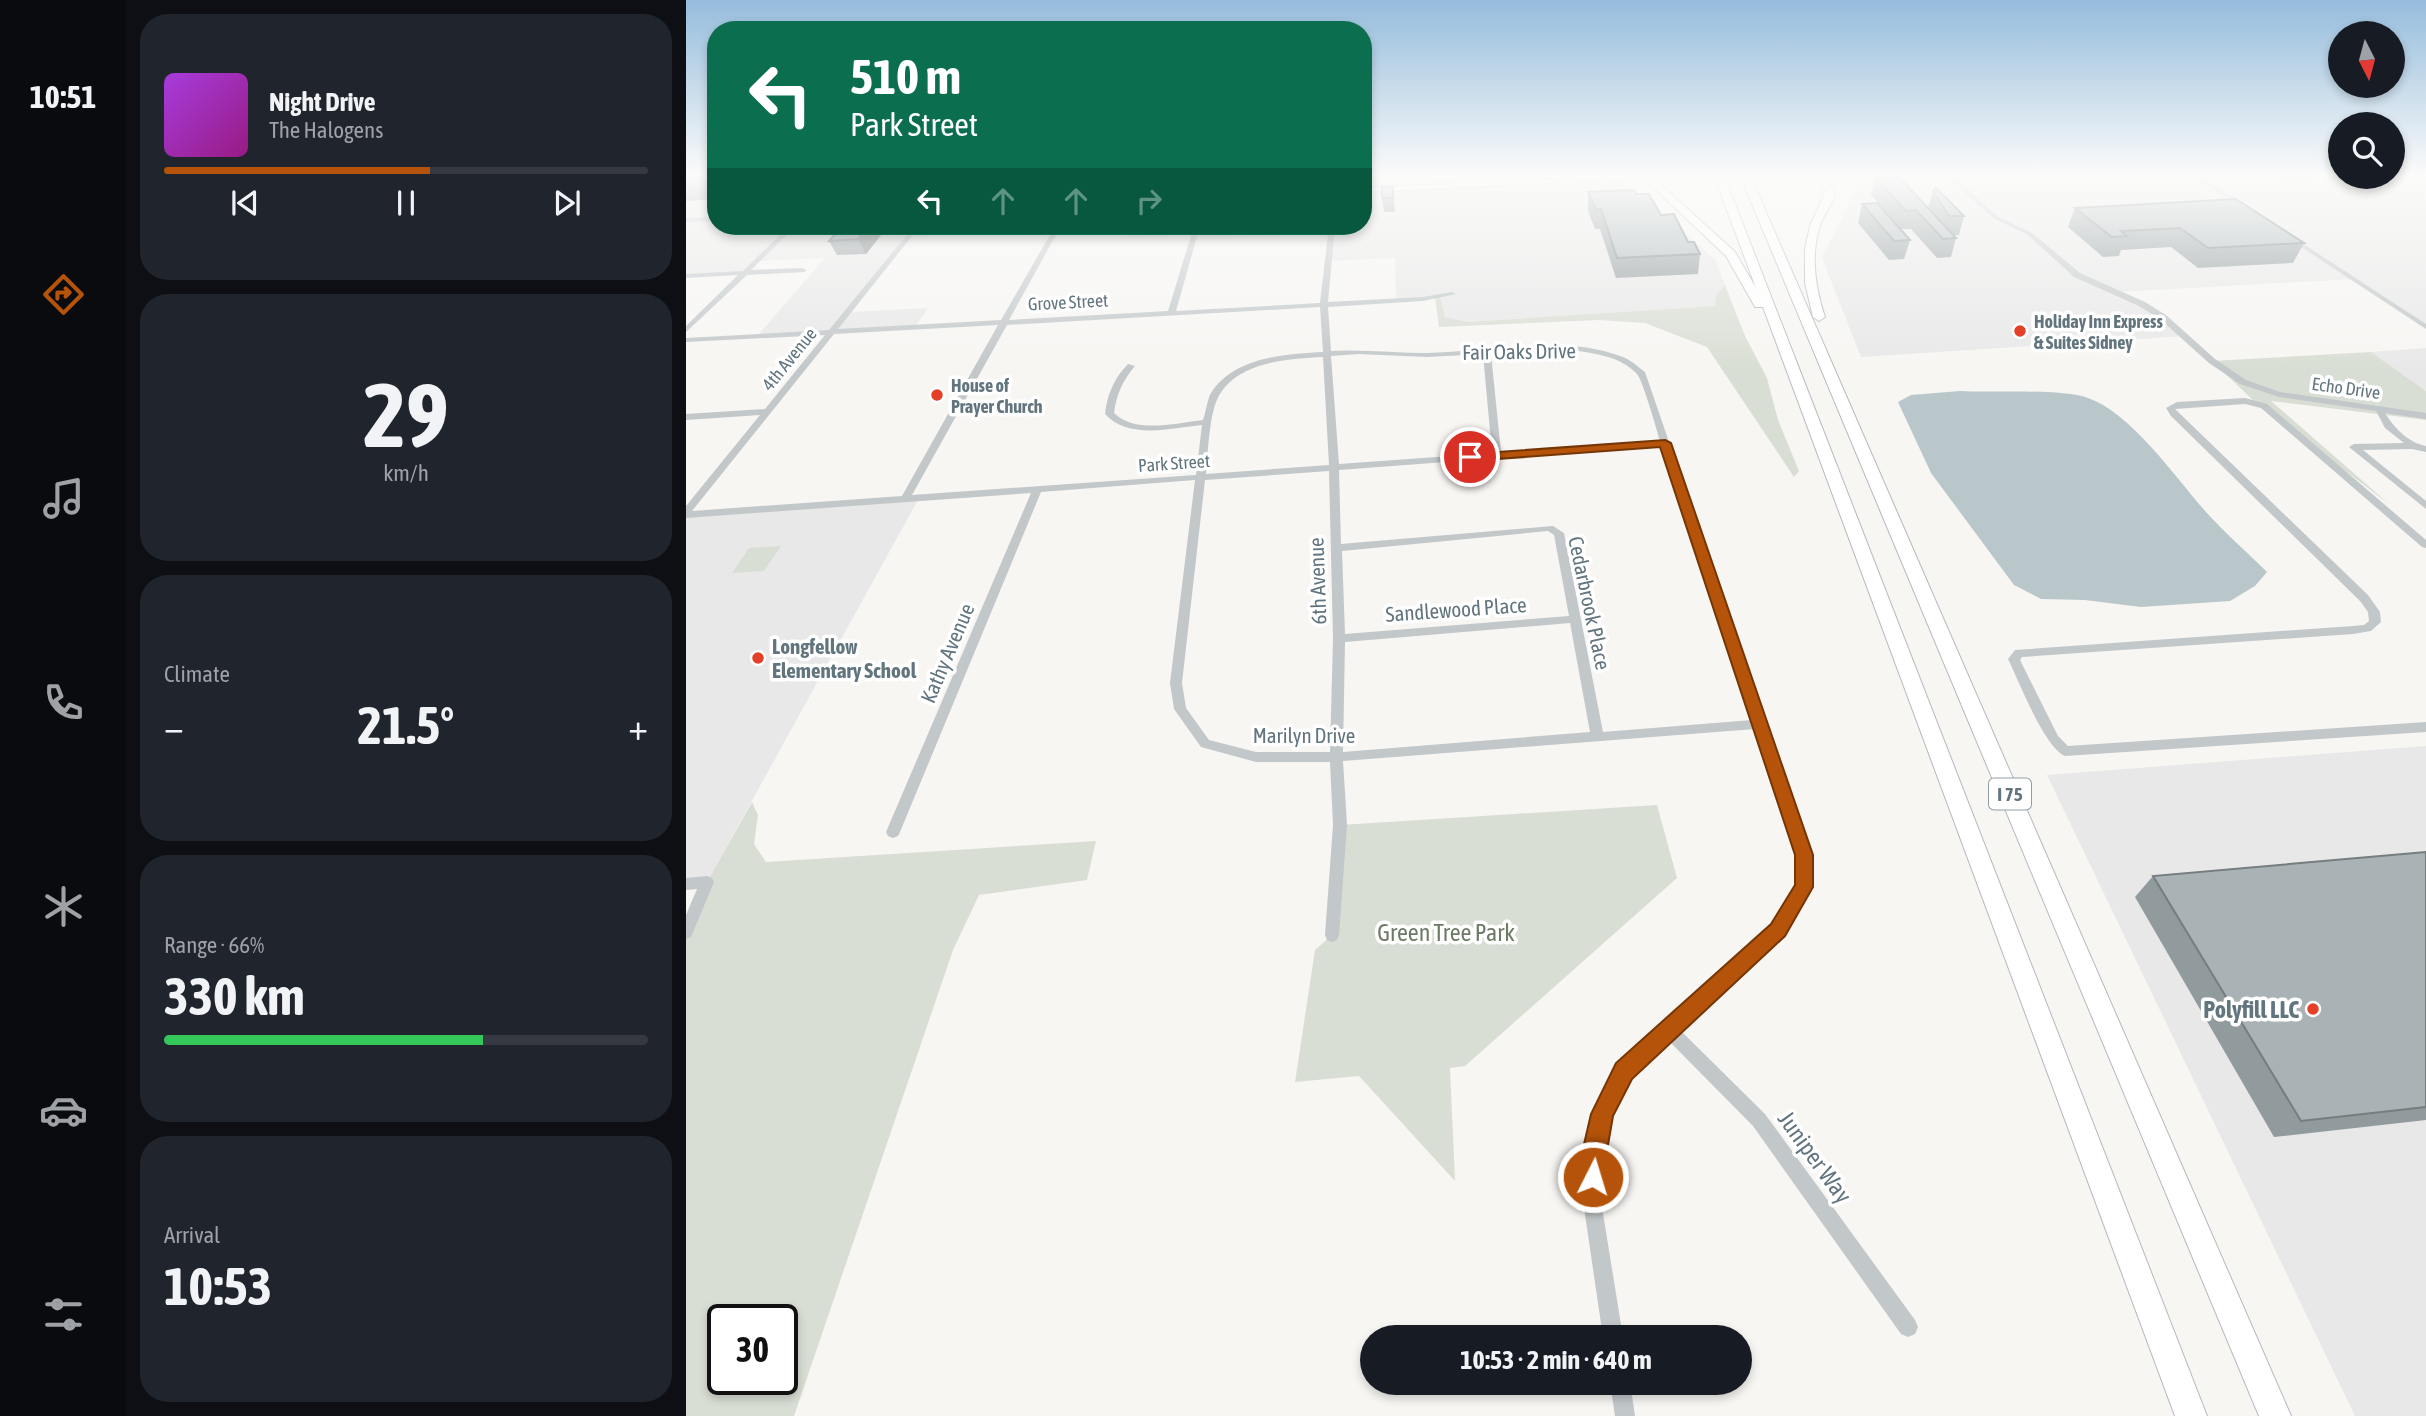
<!DOCTYPE html>
<meta charset="utf-8">
<style>
:root{--surface:#171b24;--page:#20242c;--text:#f1f3f6;--muted:#9ea1a6;--line:#363941;--accent:#b45309}
body{margin:0;font-family:"Asap Condensed",sans-serif;background:var(--page);color:var(--text);height:100vh;display:flex;flex-direction:column;font-size:26px;white-space:nowrap}
*{box-sizing:border-box;margin:0}
p{font-size:23px;color:var(--muted)}
.icon{flex:none;width:38px;height:38px;fill:none;stroke:currentColor;stroke-width:2;stroke-linecap:round;stroke-linejoin:round}
.map{position:relative;flex:1;overflow:hidden}
.drawer{display:flex;flex-direction:column;gap:14px;padding:14px;background:#0d0f14;width:560px}
.drawer>*{flex:none}
.hud{position:absolute;left:21px;top:21px;width:665px;height:214px;border-radius:28px;box-shadow:0 4px 10px #0003;background:#0b6e4f;color:#fff;overflow:hidden}
.needle{width:46px;rotate:174deg}
.fabs{position:absolute;left:1642px;top:21px;display:grid;gap:14px}
.fabs a{display:grid;place-items:center;width:77px;height:77px;border-radius:50%;background:var(--surface);box-shadow:0 4px 10px #0003;font-size:35px}
.speed{position:absolute;left:21px;top:1304px;display:flex;gap:14px;font-size:35px;font-weight:700;text-align:center}
.speed>*{display:grid;place-content:center;width:91px;height:91px;border-radius:50%;background:var(--surface);box-shadow:0 4px 10px #0003;line-height:1}
.speed .limit{border:4px solid #111;border-radius:10px;background:#fff;color:#111}
.pin{position:absolute;display:grid;place-items:center;width:60px;height:60px;color:#fff;margin:-30px;border:4px solid #fff;border-radius:50%;box-shadow:0 2px 7px #0007}
.me{position:absolute;width:77px;margin:-38px;rotate:5deg;stroke-linejoin:round;filter:drop-shadow(0 0 5px #0008)}
.turn{display:flex;align-items:center;gap:24px;height:147px;padding:0 28px;font-size:32px}
.turn .icon{width:91px;height:91px;stroke-width:2.5}
.turn b{display:block;font-size:49px;line-height:60px}
.lanes{display:flex;align-items:center;height:66px;padding:0 28px;background:#0003;justify-content:center;gap:35px;direction:ltr}
.lanes .off{opacity:.35}
.big{font-size:52px;font-weight:700;line-height:1.1}
.drawer .tile{flex:1;display:flex;flex-direction:column;justify-content:center;gap:10px;min-width:0;padding:0 24px;border-radius:28px;background:var(--page)}
.drawer .dial{align-items:center;gap:0}
.dial b{font-size:91px;line-height:1}
.song{display:flex;align-items:center;gap:21px}
.cover{width:84px;height:84px;border-radius:10px;background:linear-gradient(135deg,hsl(280 70% 55%),hsl(310 70% 35%))}
.played{height:7px;border-radius:4px;background:linear-gradient(90deg,var(--accent) 55%,var(--line) 55%)}
.keys{display:flex;justify-content:space-around;direction:ltr}
.heat{display:flex;justify-content:space-between;align-items:center;font-size:38px;direction:ltr}
.charge{height:10px;border-radius:5px;background:linear-gradient(90deg,#34c759 66%,var(--line) 0)}
.trip{position:absolute;left:674px;top:1325px;width:392px;height:70px;border-radius:35px;background:var(--surface);box-shadow:0 4px 10px #0003;font-weight:700;line-height:70px;text-align:center}
main{display:flex;flex:1;min-height:0}
.tab-bar{display:flex;flex-direction:column;width:126px;justify-content:space-around;align-items:center;background:#090b0e;color:var(--muted)}
.tab-bar .icon{width:49px;height:49px}
.tab-bar .on{color:var(--accent)}
.tab-bar b{font-size:32px;color:var(--text)}
.map>svg:first-child{display:block}
.built{fill:#e7e8e7}
.green{fill:#d9ded4;fill-rule:evenodd}
.water{fill:#bac7ca}
.lines{fill:none;stroke-linecap:round;stroke-linejoin:round}
.major-casing{stroke:#b5babd;stroke-width:2}
.highway-casing{stroke:#b5b9bb;stroke-width:2}
.minor{fill:#c2c7c9;fill-rule:evenodd}
.major{fill:#fff;fill-rule:evenodd}
.highway{fill:#fff;fill-rule:evenodd}
.major-bridge-casing{stroke:#b5babd;stroke-width:10;stroke-linecap:butt}
.major-bridge{stroke:#fff;stroke-width:9}
.wall{fill:#919a9d}
.shaded-wall{fill:#767d7f}
.building{fill:#a9b3b6;stroke:#767d7f;stroke-width:2}
.route{fill:#b45309;stroke:#753606;stroke-width:2}
.poi-dot{fill:#e34027;stroke:#fff;stroke-width:2.5}
.labels{text-anchor:middle;dominant-baseline:central;stroke-width:7;stroke-linejoin:round;paint-order:stroke}
.far-street-label{font-size:18px;fill:#62757e;stroke:#fff}
.far-poi-label{font-size:18px;font-weight:bold;fill:#62757e;stroke:#fff;text-anchor:start}
.shield{fill:#fff;stroke:#919ea5;stroke-width:2}
.shield-label{font-size:19px;font-weight:bold;fill:#62757e}
.street-label{font-size:21px;fill:#62757e;stroke:#fff}
.poi-label{font-size:21px;font-weight:bold;fill:#62757e;stroke:#fff;text-anchor:start}
.near-park-label{font-size:24px;fill:#6b7b64;stroke:#fff}
.near-poi-label{font-size:24px;font-weight:bold;fill:#62757e;stroke:#fff;text-anchor:end}
.near-street-label{font-size:24px;fill:#62757e;stroke:#fff}
</style>
<main>
<nav class="tab-bar">
<b>10:51</b>
<svg class="icon on" aria-label="directions" viewBox="0 0 24 24"><path d="M12 3l9 9-9 9-9-9zM9 14v-3h6M13 9l2 2-2 2"/></svg>
<svg class="icon" aria-label="music" viewBox="0 0 24 24"><path d="M9 18V5l10-2v13"/><circle cx="6" cy="18" r="3"/><circle cx="16" cy="16" r="3"/></svg>
<svg class="icon" aria-label="phone" viewBox="0 0 24 24"><path d="M5 4h4l2 5-3 2q2 4 5 5l2-3 5 2v4C11 20 4 13 5 4z"/></svg>
<svg class="icon" aria-label="climate" viewBox="0 0 24 24"><path d="M12 3v18M4 7l16 10M4 17L20 7"/></svg>
<svg class="icon" aria-label="car" viewBox="0 0 24 24"><path d="M5 17H2v-5l4-1 3-4h7l3 4 3 1v5h-3M9 17h6M6 11h13"/><circle cx="7" cy="17" r="2"/><circle cx="17" cy="17" r="2"/></svg>
<svg class="icon" aria-label="filters" viewBox="0 0 24 24"><path d="M4 7h16M4 17h16"/><circle cx="9" cy="7" r="2"/><circle cx="15" cy="17" r="2"/></svg>
</nav>
<section class="drawer">
<div class="tile">
<div class="song"><i class="cover"></i><div><b>Night Drive</b><p>The Halogens</p></div></div>
<div class="played"></div>
<div class="keys"><svg class="icon" aria-label="previous" viewBox="0 0 24 24"><path d="M18 5L8 12l10 7zM5 5v14"/></svg><svg class="icon" aria-label="pause" viewBox="0 0 24 24"><path d="M8 5v14M16 5v14"/></svg><svg class="icon" aria-label="next" viewBox="0 0 24 24"><path d="M6 5l10 7-10 7zM19 5v14"/></svg></div>
</div>
<div class="tile dial"><b>29</b><p>km/h</p></div>
<div class="tile"><p>Climate</p>
<div class="heat"><a>−</a><b class="big">21.5°</b><a>+</a></div>
</div>
<div class="tile"><p>Range · 66%</p><b class="big">330 km</b><div class="charge"></div></div>
<div class="tile"><p>Arrival</p><b class="big">10:53</b></div>
</section>
<div class="map">
<svg width="1740" height="1416" viewBox="0 0 1740 1416">
<rect width="100%" height="100%" fill="#f7f6f3"/>
<path class="built" d="M0,173H30V226H372L368,232L223,236L163,312L242,308L229,327L71,336L139,258L71,261L59,273L0,276Z
M677,173H861L863,181L932,178L1029,259L1039,285L1030,295V306L782,322L759,317L753,297L710,300L709,258L642,261L645,233L507,240V234L440,238L445,226H677Z
M1170,173H1654V177H1706V173H1740V327L1667,279L1431,292L1447,300L1499,336L1175,357L1136,258L1175,179Z
M1740,348V391L1685,352Z
M233,498L21,882L0,884V515Z
M1740,746V1416H1669L1361,775Z"/>
<path class="green" d="M1039,285L1059,336L1081,378L1092,420L1113,471L1108,477L1021,347L959,323L913,320L753,327L749,297H754L759,317L782,322L1029,306L1030,295Z
M1685,352L1740,391V420L1585,401L1703,504L1570,403L1526,361Z
M95,546L78,571L46,573L63,548Z
M66,802L72,815L68,844L80,862L410,841L401,880L293,895L267,950L108,1416H0V932L21,882ZM37,1320H96V1379H37Z
M971,805L991,878L779,1066L764,1068L769,1181L673,1076L609,1082L629,950L646,935L654,825Z"/>
<path class="water" d="M1274,391C1306,393 1374,388 1402,398C1445,413 1490,478 1520,512C1539,533 1561,552 1581,572L1569,586L1544,601L1455,607L1399,600L1355,599L1328,585L1245,473L1212,402L1225,395Z"/>
<g class="lines">
<g class="major-casing">
<path id="major" d="M987,173L1014,174L1010,176L677,192V188Z"/>
</g>
<g class="highway-casing">
<path id="highway" d="M952,173H962L1049,252L1070,288L1027,173H1037L1521,1416H1489L1077,307H1069L1040,256Z
M1053,173H1063L1605,1416H1573Z
M1127,173H1137L1149,193C1147,204 1139,212 1135,223C1124,253 1129,287 1139,317L1133,321L1127,317L1119,283V249L1124,226L1139,193L1136,184Z"/>
</g>
<path class="minor" d="M1257,173H1263L1311,216L1346,233L1394,273L1459,302L1480,315L1529,359L1560,380L1594,392L1740,413V419L1699,413C1708,428 1723,443 1740,446V452L1726,449L1677,450L1740,501V509L1663,447L1668,444L1718,443L1699,428L1690,411L1593,397L1554,384L1523,363L1474,319L1453,306L1388,277L1342,235L1307,218Z
M1502,173H1509L1564,208L1559,209Z
M30,217V221L0,222V218Z
M103,226H110L65,270L116,268L120,270L119,272L61,275L0,332V326L52,275L0,278V274L57,271Z
M228,226H234L152,329L315,320L369,226H375L323,320L482,311L508,226H514L490,311L634,303L643,226H649L642,302L737,297L766,292L770,294L737,301L642,307L645,351C677,349 709,353 741,353C805,352 875,333 937,357C945,360 952,367 959,372L1125,855V887L1097,935L994,1030L1079,1114L1229,1320L1232,1327L1229,1334L1222,1337L1215,1334L1067,1126L983,1041L944,1077L924,1116L916,1153L915,1201L937,1337H917L897,1201L898,1153L910,1108L932,1065L1087,925L1111,886V855L1069,729L657,761L661,825L653,935L651,940L646,942L641,940L639,935L647,825L644,762H570L515,747L488,709L484,683L509,480L355,492L214,832L212,836L207,838L202,836L200,832L345,493L0,518V506L74,415L0,420V414L79,409L139,335L0,342V338L143,330ZM634,307L637,352C599,354 548,357 525,393C521,400 520,412 517,420C490,423 449,434 428,413C430,395 437,380 449,366L442,364C428,378 421,395 419,414C442,440 486,428 516,425L510,475L226,495L321,325ZM312,325L216,496L6,511L148,334ZM880,349C904,353 934,355 951,374C957,381 970,428 974,441L815,452L805,354ZM673,354L741,357L797,354L806,453L653,464L645,356ZM637,357L643,465L520,474C522,454 523,410 534,394C555,361 602,359 637,357ZM976,446L1066,720L917,732L878,533L867,526L655,544L653,470ZM643,471L647,638L644,752H570L523,740L500,708L496,683L519,480ZM862,531L868,535L883,616L659,634L656,551ZM884,623L904,732L657,752L659,642Z
M1605,236L1740,324V329L1603,239L1602,238Z
M1559,398L1581,404L1740,540V548L1736,547L1575,408L1559,404L1489,409L1682,595L1694,612L1695,622L1685,631L1667,634L1336,657L1334,660L1372,736L1382,746L1740,722V732L1379,756C1358,747 1333,681 1322,659L1329,650L1667,626L1678,625L1683,621L1682,612L1674,601L1485,416L1480,408L1491,402Z
M21,876L26,878L28,882L5,937L0,939V915L11,889L0,890V878Z
M924,1382H944L949,1416H929Z"/>
<use href="#major" class="major"/>
<use href="#highway" class="highway"/>
<g class="major-bridge-casing">
<path id="major-bridge" d="M1010,174L1049,173"/>
</g>
<use href="#major-bridge" class="major-bridge"/>
</g>
<path class="wall" d="M0,173H30V199L0,201Z
M1584,173H1634L1630,179L1598,181Z
M1189,177L1242,208L1247,191L1278,216L1273,235H1268L1270,238L1265,257L1251,258L1225,229H1215L1185,195Z
M707,186L709,212H698L696,198Z
M902,192L951,194L975,215L1014,254L1012,274L930,278L914,229H909L902,211Z
M1176,204L1224,240L1218,259L1203,260L1172,223Z
M1389,208L1618,243L1607,263L1512,268L1485,247L1435,250L1433,256L1417,257L1382,227Z
M156,226H191L195,235L180,254L151,255L143,241Z
M309,226H334L332,229L311,230Z
M1740,852V1120L1588,1137L1449,897L1467,876Z"/>
<path class="shaded-wall" d="M183,226H191L195,235L180,254L172,239Z"/>
<path class="building" d="M1212,176L1270,238L1257,239L1230,210L1220,211L1189,177Z
M707,186V198H696V187Z
M1250,188L1278,216H1263L1247,191Z
M948,190L951,194H963L975,215L988,214L1002,242H1008L1014,254L931,258L915,209L910,210L902,192Z
M1550,199L1618,243L1522,248L1494,228L1435,231L1441,236L1426,237L1389,208Z
M1191,203L1224,240L1208,241L1176,204Z
M156,226H183L172,239L143,241Z
M1740,852V1107L1615,1121L1467,876Z"/>
<linearGradient id="sky" x2="0" y2="1"><stop stop-color="#95bcdc"/><stop offset="0.47" stop-color="#fbfbfa"/><stop offset="1" stop-color="#fbfbfa" stop-opacity="0"/></linearGradient>
<rect width="1740" height="371" fill="url(#sky)"/>
<path class="route" d="M979,440L985,443L1127,855V887L1099,936L946,1079L927,1116L915,1185L907,1189L899,1185L895,1177L896,1153L905,1114L930,1063L1085,924L1109,885V855L974,447L784,461L778,457L784,454Z"/>
<g class="poi-dot">
<circle cx="1334" cy="331" r="7"/>
<circle cx="251" cy="395" r="7"/>
<circle cx="72" cy="658" r="7"/>
<circle cx="1627" cy="1009" r="7"/>
</g>
<g class="labels">
<g class="far-street-label">
<text transform="translate(382 302) rotate(-3)">Grove Street</text>
<text transform="translate(103 359) rotate(-51)">4th Avenue</text>
<text transform="translate(1660 388) rotate(8)">Echo Drive</text>
<text transform="translate(488 463) rotate(-4)">Park Street</text>
</g>
<g class="far-poi-label">
<text x="1348" y="321">Holiday Inn Express<tspan x="1348" dy="21">&amp; Suites Sidney</tspan></text>
<text x="265" y="385">House of<tspan x="265" dy="21">Prayer Church</tspan></text>
</g>
<rect class="shield" x="1303" y="778.5" width="42" height="31" rx="5"/>
<g class="shield-label">
<text x="1324" y="794">I 75</text>
</g>
<g class="street-label">
<text transform="translate(833 351) rotate(-1)">Fair Oaks Drive</text>
<text transform="translate(631 581) rotate(-92)">6th Avenue</text>
<text transform="translate(904 603) rotate(78)">Cedarbrook Place</text>
<text transform="translate(770 609) rotate(-4)">Sandlewood Place</text>
<text transform="translate(261 653) rotate(-67)">Kathy Avenue</text>
<text x="618" y="735">Marilyn Drive</text>
</g>
<g class="poi-label">
<text x="86" y="646">Longfellow<tspan x="86" dy="24">Elementary School</tspan></text>
</g>
<g class="near-park-label">
<text x="760" y="932">Green Tree Park</text>
</g>
<g class="near-poi-label">
<text x="1613" y="1009">Polyfill LLC</text>
</g>
<g class="near-street-label">
<text transform="translate(1129 1157) rotate(54)">Juniper Way</text>
</g>
</g>
</svg>
<div class="fabs">
<a><svg class="needle" viewBox="-14 -14 28 28"><path d="M0-13l5 13h-10z" fill="#e53935"/><path d="M0 13l5-13h-10z" fill="#9ea1a6"/></svg></a>
<a><svg class="icon" aria-label="search" viewBox="0 0 24 24"><circle cx="10" cy="10" r="6"/><path d="M15 15l6 6"/></svg></a>
</div>
<div class="speed"><div class="limit">30</div></div>
<div class="pin" style="left:784px;top:457px;background:#d93025"><svg class="icon" aria-label="arrive" viewBox="0 0 24 24"><path d="M6 21V4h12l-3 4 3 4H6"/></svg></div>
<svg class="me" style="left:907px;top:1177px" viewBox="-20 -20 40 40"><circle r="17" fill="#b45309" stroke="#fff" stroke-width="3"/><path d="M0-11L8 9 0 5-8 9z" fill="#fff"/></svg>
<div class="trip">10:53 · 2 min · 640 m</div>
<div class="hud">
<div class="turn"><svg class="icon" aria-label="left" viewBox="0 0 24 24"><path d="M17 20v-9H6M10 6l-5 5 5 5"/></svg><div><b>510 m</b>Park Street</div></div>
<div class="lanes"><svg class="icon" aria-label="left" viewBox="0 0 24 24"><path d="M17 20v-9H6M10 6l-5 5 5 5"/></svg><svg class="icon off" aria-label="ahead" viewBox="0 0 24 24"><path d="M12 20V5M6 11l6-6 6 6"/></svg><svg class="icon off" aria-label="ahead" viewBox="0 0 24 24"><path d="M12 20V5M6 11l6-6 6 6"/></svg><svg class="icon off" aria-label="right" viewBox="0 0 24 24"><path d="M7 20v-9h11M14 6l5 5-5 5"/></svg></div>
</div>
</div>
</main>
